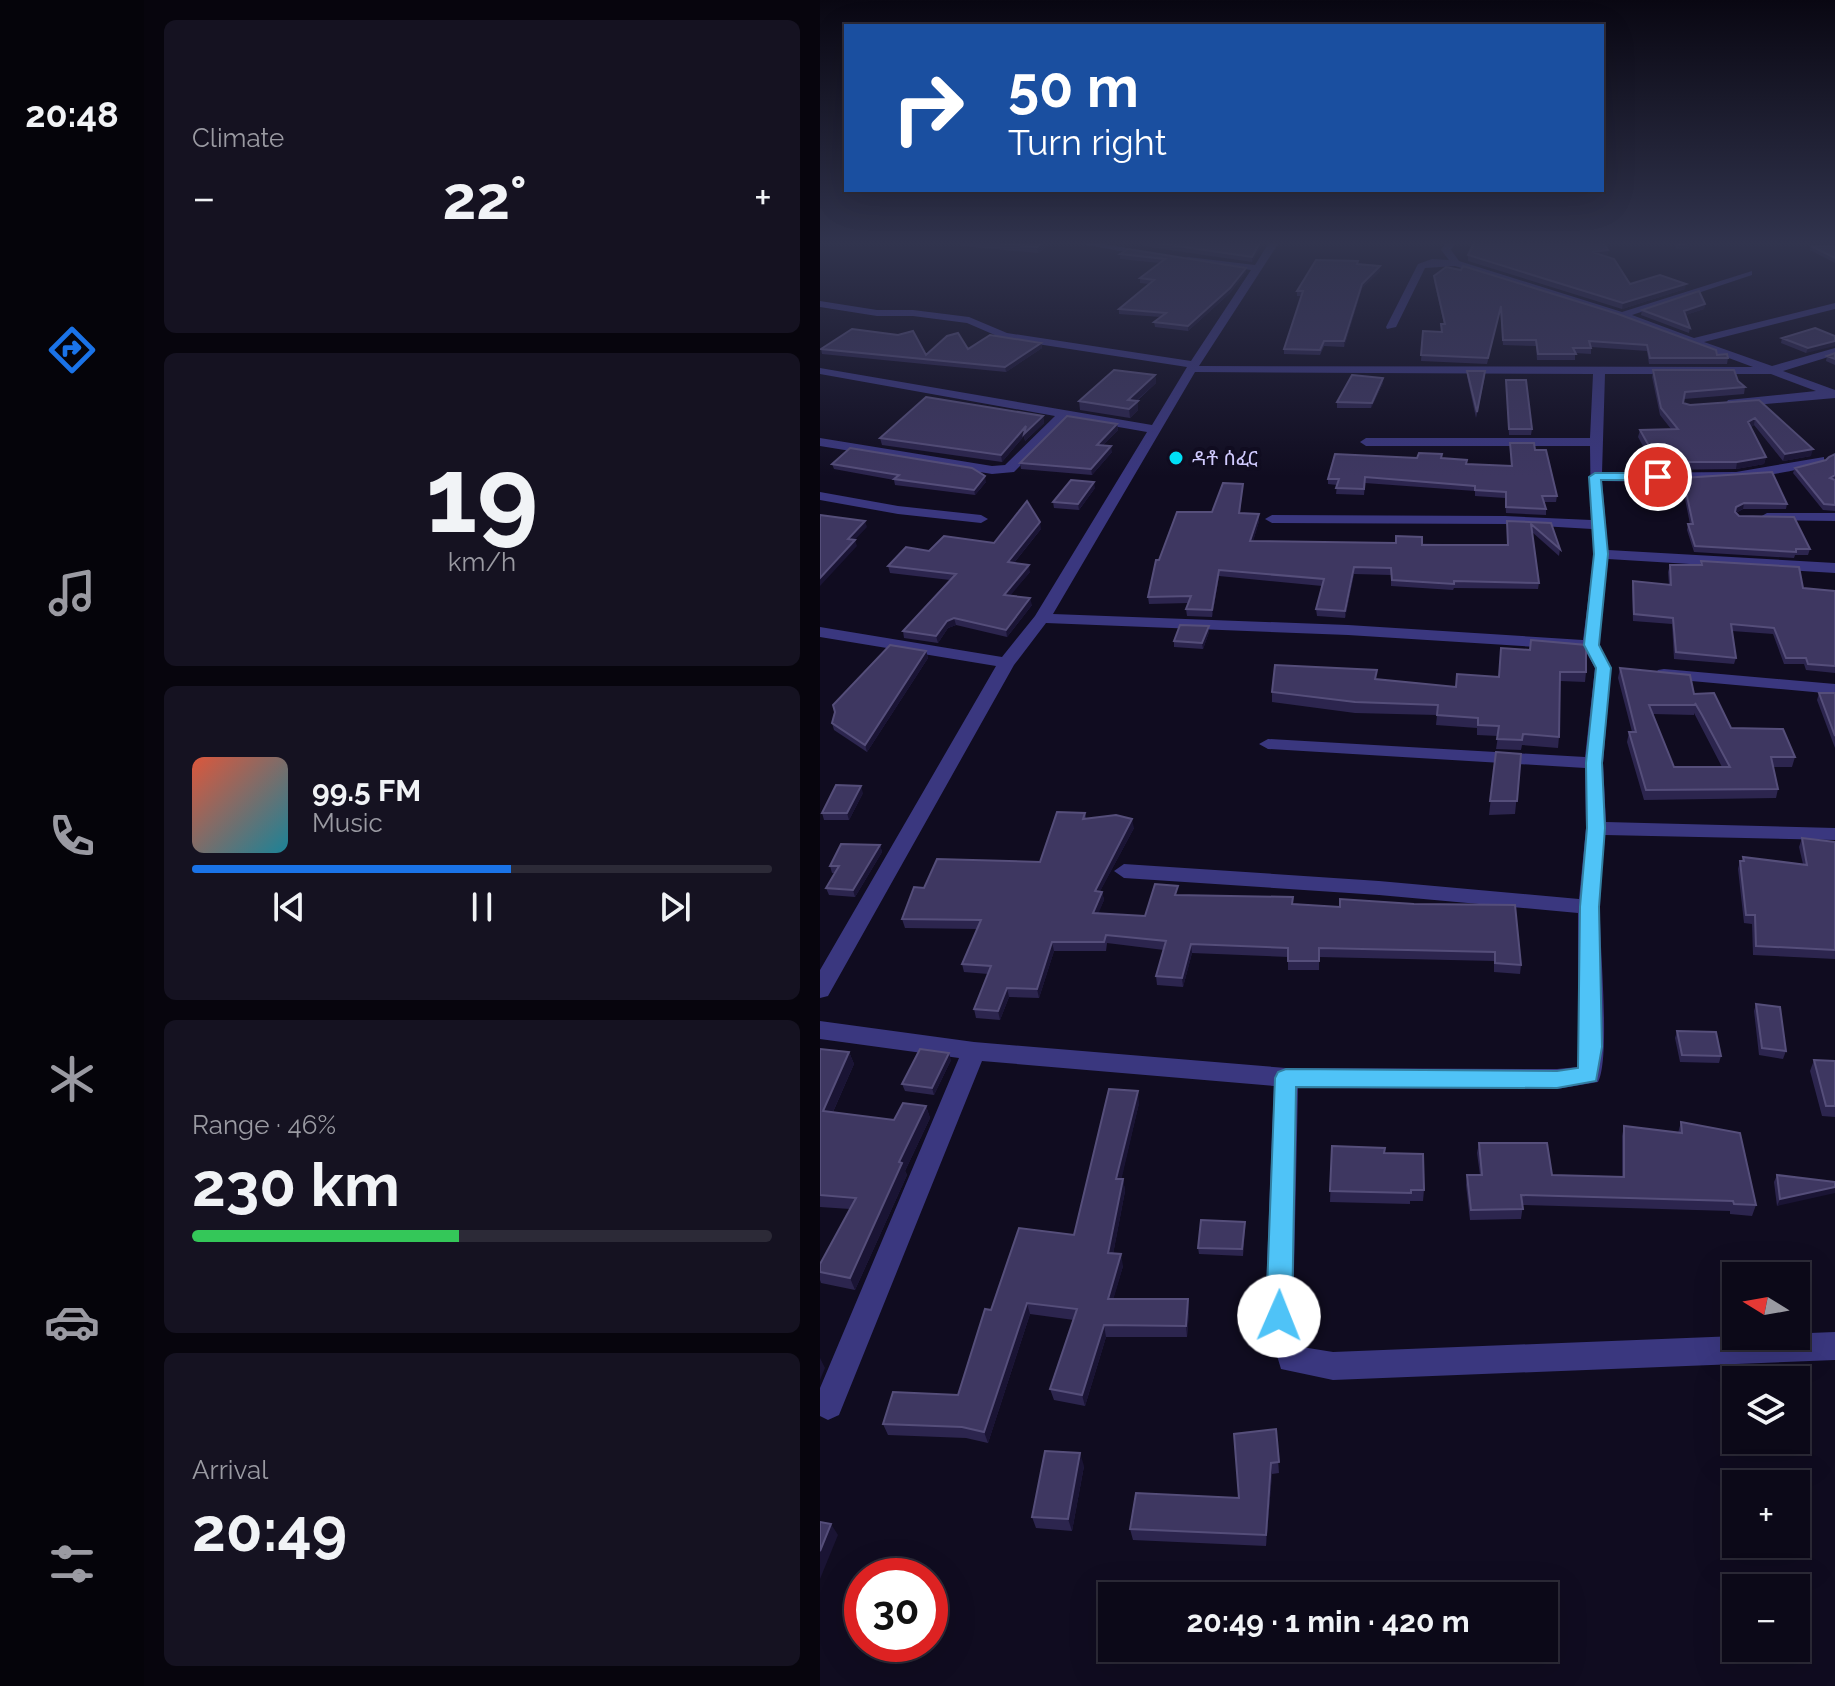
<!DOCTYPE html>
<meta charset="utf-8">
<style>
:root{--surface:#0c0918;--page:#151221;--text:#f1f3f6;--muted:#9a9aa2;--line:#2c2a37;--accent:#1a73e8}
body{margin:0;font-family:Raleway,"Noto Sans Ethiopic",sans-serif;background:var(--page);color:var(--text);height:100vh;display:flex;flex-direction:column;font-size:30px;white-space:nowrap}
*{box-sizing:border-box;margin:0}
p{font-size:26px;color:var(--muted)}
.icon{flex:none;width:44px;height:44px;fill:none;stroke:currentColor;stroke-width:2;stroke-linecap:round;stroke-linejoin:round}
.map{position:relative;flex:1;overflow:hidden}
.drawer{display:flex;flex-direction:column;gap:20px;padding:20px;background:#07050d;width:676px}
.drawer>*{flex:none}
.hud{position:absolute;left:24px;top:24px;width:760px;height:168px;border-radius:0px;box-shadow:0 8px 32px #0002,0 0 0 2px var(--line);background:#1a4fa0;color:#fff;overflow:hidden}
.needle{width:52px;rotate:281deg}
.controls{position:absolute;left:902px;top:1262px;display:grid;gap:16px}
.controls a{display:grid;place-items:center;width:88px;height:88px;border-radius:0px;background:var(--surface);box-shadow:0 8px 32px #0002,0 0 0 2px var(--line);font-size:40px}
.speed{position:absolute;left:24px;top:1558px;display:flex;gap:16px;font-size:40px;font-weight:700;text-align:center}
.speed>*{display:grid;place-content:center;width:104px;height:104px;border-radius:50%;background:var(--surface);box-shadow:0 8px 32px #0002,0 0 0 2px var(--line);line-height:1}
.speed .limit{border:12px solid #d22;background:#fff;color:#111}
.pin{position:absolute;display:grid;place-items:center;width:68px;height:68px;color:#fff;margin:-34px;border:4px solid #fff;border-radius:50%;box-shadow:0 2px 8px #0007}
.me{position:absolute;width:88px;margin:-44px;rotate:1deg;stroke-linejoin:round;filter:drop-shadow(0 0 6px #0008)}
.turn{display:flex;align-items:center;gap:28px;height:168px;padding:0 32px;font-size:36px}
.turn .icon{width:104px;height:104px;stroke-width:2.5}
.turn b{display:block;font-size:56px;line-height:68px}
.big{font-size:60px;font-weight:700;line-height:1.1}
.drawer .card{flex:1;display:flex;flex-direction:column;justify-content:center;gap:12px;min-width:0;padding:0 28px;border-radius:12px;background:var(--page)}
.drawer .dial{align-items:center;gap:0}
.dial b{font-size:104px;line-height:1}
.song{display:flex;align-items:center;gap:24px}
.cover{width:96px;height:96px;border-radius:12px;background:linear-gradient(135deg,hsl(10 70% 55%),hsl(190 70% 35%))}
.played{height:8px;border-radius:4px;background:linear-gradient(90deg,var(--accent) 55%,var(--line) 55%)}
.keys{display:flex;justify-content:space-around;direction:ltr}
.heat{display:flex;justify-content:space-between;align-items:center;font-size:44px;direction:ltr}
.charge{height:12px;border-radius:6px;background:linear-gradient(90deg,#34c759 46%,var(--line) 0)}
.trip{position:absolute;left:278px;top:1582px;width:460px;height:80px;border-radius:0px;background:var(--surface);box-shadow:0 8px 32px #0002,0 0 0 2px var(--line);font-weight:700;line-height:80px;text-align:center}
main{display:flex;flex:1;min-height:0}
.dock{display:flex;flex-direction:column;width:144px;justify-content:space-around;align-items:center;background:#05040a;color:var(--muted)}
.dock .icon{width:56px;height:56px}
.dock .selected{color:var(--accent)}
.dock b{font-size:36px;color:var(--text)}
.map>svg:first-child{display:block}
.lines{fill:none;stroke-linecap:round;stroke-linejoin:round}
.minor{fill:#3a377f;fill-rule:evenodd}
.wall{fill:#2c254e;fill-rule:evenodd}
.shaded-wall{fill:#1a1434}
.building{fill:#3e3761;stroke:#554e7a;stroke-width:2;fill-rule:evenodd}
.route{fill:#4fc3f7;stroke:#337fa1;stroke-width:2}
.poi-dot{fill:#00dff6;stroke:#100c20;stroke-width:3}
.labels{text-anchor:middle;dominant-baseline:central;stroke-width:8;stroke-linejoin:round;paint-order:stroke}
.far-poi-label{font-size:20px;fill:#d1cbff;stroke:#100c20;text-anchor:start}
</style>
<main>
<nav class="dock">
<b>20:48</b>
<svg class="icon selected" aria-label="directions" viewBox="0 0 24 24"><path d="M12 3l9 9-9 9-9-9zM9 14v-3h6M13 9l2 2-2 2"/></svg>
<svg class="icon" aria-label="music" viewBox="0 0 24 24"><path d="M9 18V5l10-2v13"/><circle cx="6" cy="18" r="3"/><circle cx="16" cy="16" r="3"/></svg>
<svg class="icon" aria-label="phone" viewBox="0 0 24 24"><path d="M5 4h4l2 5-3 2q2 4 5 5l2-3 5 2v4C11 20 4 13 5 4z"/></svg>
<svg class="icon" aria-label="climate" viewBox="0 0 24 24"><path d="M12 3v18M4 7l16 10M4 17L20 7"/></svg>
<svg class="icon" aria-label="car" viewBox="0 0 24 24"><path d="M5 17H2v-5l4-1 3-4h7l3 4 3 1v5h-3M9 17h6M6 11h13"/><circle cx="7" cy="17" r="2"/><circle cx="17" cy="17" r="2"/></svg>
<svg class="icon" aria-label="filters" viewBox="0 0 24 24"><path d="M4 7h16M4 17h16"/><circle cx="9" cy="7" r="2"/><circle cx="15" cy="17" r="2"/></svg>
</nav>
<section class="drawer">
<div class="card"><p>Climate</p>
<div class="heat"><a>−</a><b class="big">22°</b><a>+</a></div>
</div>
<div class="card dial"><b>19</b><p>km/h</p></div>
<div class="card">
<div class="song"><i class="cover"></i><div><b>99.5 FM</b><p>Music</p></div></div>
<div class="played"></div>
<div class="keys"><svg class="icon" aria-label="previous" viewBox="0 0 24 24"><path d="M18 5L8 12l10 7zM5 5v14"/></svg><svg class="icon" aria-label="pause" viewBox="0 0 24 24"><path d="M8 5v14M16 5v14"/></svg><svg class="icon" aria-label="next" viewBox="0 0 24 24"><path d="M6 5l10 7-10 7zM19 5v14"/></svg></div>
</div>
<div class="card"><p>Range · 46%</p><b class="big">230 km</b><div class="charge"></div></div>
<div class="card"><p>Arrival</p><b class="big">20:49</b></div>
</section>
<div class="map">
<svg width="1015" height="1686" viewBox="0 0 1015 1686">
<rect width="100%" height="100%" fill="#100c20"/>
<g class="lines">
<path class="minor" d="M245,241H269L338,254L333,257Z
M450,241H460L379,366L933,367L798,317L635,266L605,268L576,327L567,329L566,327L598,264L612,259L629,260L621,250L627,241H637L631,250L639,261L802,312L932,271V275L812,315L874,338L1015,303V309L884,342L952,366L1015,348V355L963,371L1015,390V398L912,407L906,403L908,400L996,391L951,374H785L782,473L916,472L1004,457V463C930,484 858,482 782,481L788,550L1015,563V573L788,559L779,645L791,668L783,763L786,822L1015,828V840L785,835C783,859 780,884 780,909C779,944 791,1057 778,1082L737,1089L478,1088L473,1316L482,1347L513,1352L1015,1332V1360L513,1380L461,1369L445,1316L454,1086L162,1061L19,1415L8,1420L0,1416V1388L139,1058L0,1039V1021L154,1042L466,1068L737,1069L758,1067V913L559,895L304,878L294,871L304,864L559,881L759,899L766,828L765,768L448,749L439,744L448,739L765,757L775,668L765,650L528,635L226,623L194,665L8,996L0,998V970L176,666L0,637V627L182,657L215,616L327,432L247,418L194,472L172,474L0,446V438L172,466L185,465L235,416L0,374V368L332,425L367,367L184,339L147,323L93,316H57L0,307V301L57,310H93L149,317L187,333L371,361L431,270L363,260L368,257L435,265ZM375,372L773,374L770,438H546L540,442L546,446H770L771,520L685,516L452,515L445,519L452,523L685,524L772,529L774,554L763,640L528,625L233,614Z
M0,492L78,506L161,515L168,519L161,523L78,514L0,500Z
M947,513H1015V521L942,520L940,517Z
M844,669L1015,684V694L838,678L835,674L838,670Z"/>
</g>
<path class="wall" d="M141,241H235L218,253L142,246Z
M323,241H444L432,262L323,246Z
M655,241H800L783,243L788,250V255L783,256L810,284L865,289L802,309L648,261V255Z
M853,241H899L897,245L873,242L869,248L857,249Z
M918,241H948V243L925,244Z
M991,246H1015V263L990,250Z
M308,249L426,272L410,293L368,331L335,327L334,322L341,317L299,314V309L329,284L320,283V278L340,263L300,259V254Z
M537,264L560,271L542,288L524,347L504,346L500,355L464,354V349L482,296H477V291Z
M614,276L908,358L907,364H829L827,351L771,347V354L755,353V360H717L716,346L683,345L680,311L667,364L601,361L603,331L621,332V324H624L614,281Z
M885,304L884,309L865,315L870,328L869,333L821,315L822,310Z
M1015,336L986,353L961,343L962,338Z
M221,343L222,348L186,372L2,354L1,349L106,355L148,349Z
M1015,353V365L1006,361L1007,356Z
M833,370L918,381L925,387L924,394L864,399L863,403L870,405L939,400L991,456L963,461L934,425L931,427L946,457L944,464L916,469L836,470L818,437L820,430L851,429L840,415L832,377Z
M647,371L665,376L656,418L647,376Z
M335,375L336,383L317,401L318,410L310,418L260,410L259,401Z
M686,380L712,429L711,435H689Z
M563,383L551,408H517V402Z
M223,416L224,423L205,441L204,436L182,462L62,445L60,438Z
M297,424L298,430L283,445L292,452L272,475L201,469L200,463Z
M690,443L715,450L737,496L736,502H724L726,509V515L686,513L685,498L655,496V491L545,483L544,495L516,494L517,485L508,484V479L597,458H621L646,464L691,466Z
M1015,454V511L1003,510L973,473L975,468L1006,460Z
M12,464L166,482L155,495L75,485L74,480L14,469Z
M863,478L967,504L966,509H923L916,513L919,516L990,549L988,555H975L974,558L874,552L867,530L868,524H870L862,484Z
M423,484L420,513L439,514V521L433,541L687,545V521L731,523L740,549L739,556L712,532L719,583L718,589L634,588L633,590L571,586V575L534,574L525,618L497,616L496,609L502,586L399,576L392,617L367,616L366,609L369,603L329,604L328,597L339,560Z
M275,488L259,510L234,508L233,502Z
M221,529L194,563L210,572L190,595L212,605L187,637L136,625L128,628L118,643L84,638L83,631L130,580L70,573L68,566L109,551L174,543Z
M881,561L983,588L1015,591V673L986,670L984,664H964L953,634L912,631L916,658L914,664L854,659L852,624L813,621L812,588L813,581L849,585L848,572L850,565H880Z
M389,632L383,649L354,647V641Z
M711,640L766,672L765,682L740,681L739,737L738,748L702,745L701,750L676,749L678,736L657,735V728L616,725L617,715L535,713L452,702V692L556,679L636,687L679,677L710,650Z
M106,651L108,658L47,752L14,730L12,723Z
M800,668L874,694L911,728L975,757L972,767H953L958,789L956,798L824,800L807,742L809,732H812L798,678ZM874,713L902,767H854L833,714L874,715Z
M999,693H1015V748L997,700Z
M676,752L701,754L695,814L669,815Z
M43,793L29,820H4L2,813Z
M265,813L266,818L314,828L280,891L282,892L284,900L278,913L325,916L358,895L520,907L594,904L701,965L700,974L674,972V961L499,957V970H468V957L372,953L363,987L337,985L336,976L344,950L287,943L286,951H234L219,998L189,997L180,1020L156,1018L154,1009L168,974L144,972L142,964L157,929L85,928L82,919L104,888L220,862Z
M982,838L1015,842V959L933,955L932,924L924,923L918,869L920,861H922L923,857L983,864L979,847Z
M60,845L62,852L35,897L9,895L6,888L15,873H12L10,866Z
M936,1004L966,1051L963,1059L939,1055L934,1011Z
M857,1031L901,1056L899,1063L860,1062L855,1038Z
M0,1049L29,1052L34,1064L13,1112L74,1120L106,1106L110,1118L85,1171L87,1175L35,1290L1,1283L0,1280V1264L30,1209L0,1207Z
M131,1060L114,1095L85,1091L82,1084Z
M994,1060L1015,1061V1117L1002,1116L990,1071Z
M319,1103L301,1179H303L305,1191L293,1254L303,1266L293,1299H368L369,1311L367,1337H286L265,1406L234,1400L230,1389L254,1320L210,1314L168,1443L146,1438L68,1435L63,1424L138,1395L171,1310L254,1235Z
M861,1122L936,1205L932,1216L910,1214V1211L703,1205L701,1219L650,1220L646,1185L647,1175H660L657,1153L659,1143L732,1175L802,1177V1136L804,1126L858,1133Z
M512,1146L564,1153L604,1190L603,1201H590V1204L510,1202Z
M957,1175L1015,1182L957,1206L954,1182Z
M425,1229L423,1256L379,1254L378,1248Z
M456,1429L459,1473L452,1474L446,1546L313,1540L310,1529L419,1498Z
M264,1466L252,1531L216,1528L212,1517Z"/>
<path class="shaded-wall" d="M225,241H235L218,253L217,247Z
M441,241H444L432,262V257Z
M873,241L869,248L857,249L858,244Z
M788,250V255L771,257L772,252Z
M560,266V271L542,288L524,347V341L542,284Z
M426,268V272L410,293L368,331V326Z
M866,284L865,289L802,309L803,303Z
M885,304L884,309L863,316L864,311Z
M1015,341V346L986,353L988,348Z
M221,343L222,348L186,372L185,367Z
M335,375L336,383L308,408V400Z
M563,378V383L551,408L552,403Z
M318,401V410L310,418L309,409Z
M223,416L224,423L205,441L204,436L182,462L181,455L206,426Z
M935,418L934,425L927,429L928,422Z
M297,424L298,430L278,450L277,445Z
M291,446L292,452L272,475L271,469Z
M993,449L991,456L963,461L965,454Z
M946,457L944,464L916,469L917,462Z
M165,476L166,482L155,495L154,490Z
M274,482L275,488L259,510L258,504Z
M924,503L923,509L915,513L916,507Z
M439,514V521L431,548L430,541Z
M45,521L47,527L30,545L28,539Z
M220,522L221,529L189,569L188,562Z
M35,540L37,546L0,586V578Z
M209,565L210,572L185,602L184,595Z
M534,567V574L525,618V611Z
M399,570V576L392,617V610Z
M210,598L212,605L187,637L186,630Z
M134,618L136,625L128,628L118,643L116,636L127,621Z
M389,626V632L383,649L382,643Z
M106,651L108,658L47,752L45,745Z
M41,786L43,793L29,820L27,813Z
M312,819L314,828L276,899L275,891Z
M60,845L62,852L35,897L33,890Z
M282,892L284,900L275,922L273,913Z
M232,942L234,951L219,998L217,989Z
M371,944L372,953L363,987L362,978Z
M187,988L189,997L180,1020L178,1011Z
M29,1052L34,1064L8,1123L3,1111Z
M129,1053L131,1060L114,1095L112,1088Z
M318,1091L319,1103L299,1190L296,1179Z
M106,1106L110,1118L85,1171L87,1175L35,1290L30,1278L79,1162Z
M303,1179L305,1191L291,1265L288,1253Z
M1015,1187V1193L957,1206L960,1199Z
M301,1254L303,1266L290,1311L288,1299Z
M368,1299L369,1311L367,1337L366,1326Z
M207,1303L210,1314L168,1443L164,1432Z
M284,1325L286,1337L265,1406L262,1395Z
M0,1358L5,1368L0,1380Z
M260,1453L264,1466L252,1531L248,1519Z
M451,1463L452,1474L446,1546V1535Z
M11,1524L18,1535L0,1579V1551Z"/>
<path class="building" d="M158,241H225L217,247Z
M323,241H441L432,257Z
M655,241H782L788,250L772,252L794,259L810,284L840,275L866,284L803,303L648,255Z
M857,241H871L870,243L858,244Z
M991,246H1015V258Z
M308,249L426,268L410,288L368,326L334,322L346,313L299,309L334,280L320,278L345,259L300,254Z
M496,260L538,261L537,264L560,266L542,284L524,341H504L500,350L464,349L483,291H477Z
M643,266L798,314L896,350L897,355L907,354L908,358H830L827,345L769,341L771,348H753L756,354H718L716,340H683L681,306L668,358L601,355L603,331L622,332L621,324H625L614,276L626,267L641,270Z
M879,291L885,304L864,311L870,328L822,310Z
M995,328L1015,336V341L988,348L962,338Z
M32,329L78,335L93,331L106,355L127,336L138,333L148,349L170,335L221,343L185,367L1,349Z
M1015,353V359L1007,356Z
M294,370L335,375L308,400L318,401L309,409L259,401Z
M833,370H914L918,381L925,387L865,392L863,403L870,405L939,400L993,449L965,454L935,418L928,422L946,457L917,462H838L820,430L858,429L841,408Z
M647,371H665L657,412Z
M532,375L563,378L552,403L517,402Z
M686,380H706L712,429H689Z
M106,397L223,416L204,434L206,426L181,455L60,438Z
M247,416L297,424L277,445L291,446L271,469L200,463Z
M690,443H714L715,450H726L737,496H722L726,509L686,507V492L655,490V486L545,477L544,489L516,488L519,479H508L515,454L597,458L599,453L622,454L621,458L647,460L646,464L692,466Z
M30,448L152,468L165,476L154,490L74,479L79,475L12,464Z
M1015,454V475L1010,478L1015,480V505L1004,504L975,468L1006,460L1009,457Z
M952,472L967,504L924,503L916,507L915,512L919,516L974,517L990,549H976V552L875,546L868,524H873L863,478Z
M251,480L274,482L258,504L233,502Z
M403,483L423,484L419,513L439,514L430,541L576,543V536L602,537V545H688L687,521L731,523L740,549L711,524L719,583L634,581V584L572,580L571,568L534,567L525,611L496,609L504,579L399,570L392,610L366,609L371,596L328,597L336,560H339L357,512H392Z
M207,501L220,522L188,562L209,565L184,595L210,598L186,630L134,618L127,621L116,636L83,631L136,574L68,566L86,547L109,551L124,536L174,543Z
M0,515L45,521L28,539L35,540L0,578Z
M881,561L979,567L983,588L1015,591V666L988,664L986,658H966L954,628L911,624L916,658L856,652L853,618L814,614L813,581L851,585L850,565H882Z
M360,625L389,626L382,643L354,641Z
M711,640L766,645V672H740L739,737L703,734L702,740L677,739L679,726L658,725V718L617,715L618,705L535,702L452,692L455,665L557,670L555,679L636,687L637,674L679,677L681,648L710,650Z
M70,645L106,651L45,745L12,723L15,712L13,705Z
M800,668L870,675L874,694L894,693L911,728L963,729L975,757H951L958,789L826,790L809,732H816ZM875,703L882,715L910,767H854L829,705H876Z
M999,693H1015V736Z
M676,752L701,754L697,801H670Z
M16,785L41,786L27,813H2Z
M237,812L265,813L263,819L296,815L312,819L275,891L282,892L273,913L325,916L335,884L358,886L355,895L473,897L472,904L520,907V899L594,904L695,905L701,965L675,963V952L499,948V961H468V948L371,944L362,978L336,976L346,941L286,935L284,942H232L217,989L187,988L178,1011L154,1009L171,966L142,964L161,920L82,919L94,887L104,888L117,859L220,862Z
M982,838L1015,842V950L936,946L935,915H926L920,861H924L923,857L987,865Z
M21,844L60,845L33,890L6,888L19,866H10Z
M936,1004L960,1007L966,1051L942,1048Z
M857,1031L896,1032L901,1056L862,1055Z
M0,1049L29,1052L3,1111L74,1120L83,1103L106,1106L79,1162L82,1163L30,1278L0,1272V1264L36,1198L0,1195Z
M100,1049L129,1053L112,1088L82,1084Z
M994,1060L1015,1061V1106H1006Z
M289,1089L318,1091L296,1179H303L288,1253L301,1254L288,1299H368L366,1326L284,1325L262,1395L230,1389L257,1309L207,1303L164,1432L142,1427L63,1424L73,1392L138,1395L165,1309L171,1310L199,1228L254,1235Z
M861,1122L920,1133L936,1205L914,1204L913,1201L701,1195L703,1209L651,1210L647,1175H662L659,1143H727L732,1175L804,1177V1126L862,1133Z
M512,1146L565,1148L564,1153L603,1154L604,1190H591V1193L510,1191Z
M957,1175L1015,1182V1187L960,1199Z
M381,1220L425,1222L422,1249L378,1248Z
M456,1429L459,1462L451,1463L446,1535L310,1529L316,1493L419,1498L414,1434Z
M225,1451L260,1453L248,1519L212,1517Z
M0,1522L11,1524L0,1551Z"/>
<linearGradient id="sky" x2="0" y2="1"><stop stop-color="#090712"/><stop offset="0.51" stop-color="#31344e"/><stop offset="1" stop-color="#31344e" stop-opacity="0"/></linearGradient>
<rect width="1015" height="477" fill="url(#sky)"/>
<path class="route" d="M775,473H838L844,477L838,480H781L788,554L779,645L791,668L782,763L785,828L779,907L782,1047L776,1081L737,1088L476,1087L472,1316L469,1325L459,1328L450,1325L446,1316L455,1078L458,1072L466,1069L737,1071L758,1068L760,907L767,828L766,763L776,668L764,645L774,554L769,477Z"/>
<circle class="poi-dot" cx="356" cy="458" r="8"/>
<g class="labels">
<g class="far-poi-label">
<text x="372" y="458">ዳቶ ሰፈር</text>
</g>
</g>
</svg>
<div class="controls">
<a><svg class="needle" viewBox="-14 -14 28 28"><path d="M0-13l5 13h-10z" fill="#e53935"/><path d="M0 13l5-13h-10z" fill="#9a9aa2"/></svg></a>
<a><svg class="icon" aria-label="layers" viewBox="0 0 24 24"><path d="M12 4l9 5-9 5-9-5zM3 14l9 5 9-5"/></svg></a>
<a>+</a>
<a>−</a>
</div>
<div class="speed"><div class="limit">30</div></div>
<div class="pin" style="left:838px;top:477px;background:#d93025"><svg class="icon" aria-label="arrive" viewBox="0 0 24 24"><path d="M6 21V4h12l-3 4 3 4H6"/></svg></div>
<svg class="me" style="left:459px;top:1316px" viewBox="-20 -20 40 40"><circle r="19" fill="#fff"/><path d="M0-13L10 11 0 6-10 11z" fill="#4fc3f7"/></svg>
<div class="trip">20:49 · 1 min · 420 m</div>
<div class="hud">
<div class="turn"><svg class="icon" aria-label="right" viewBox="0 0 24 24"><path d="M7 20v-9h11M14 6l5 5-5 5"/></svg><div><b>50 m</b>Turn right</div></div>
</div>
</div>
</main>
